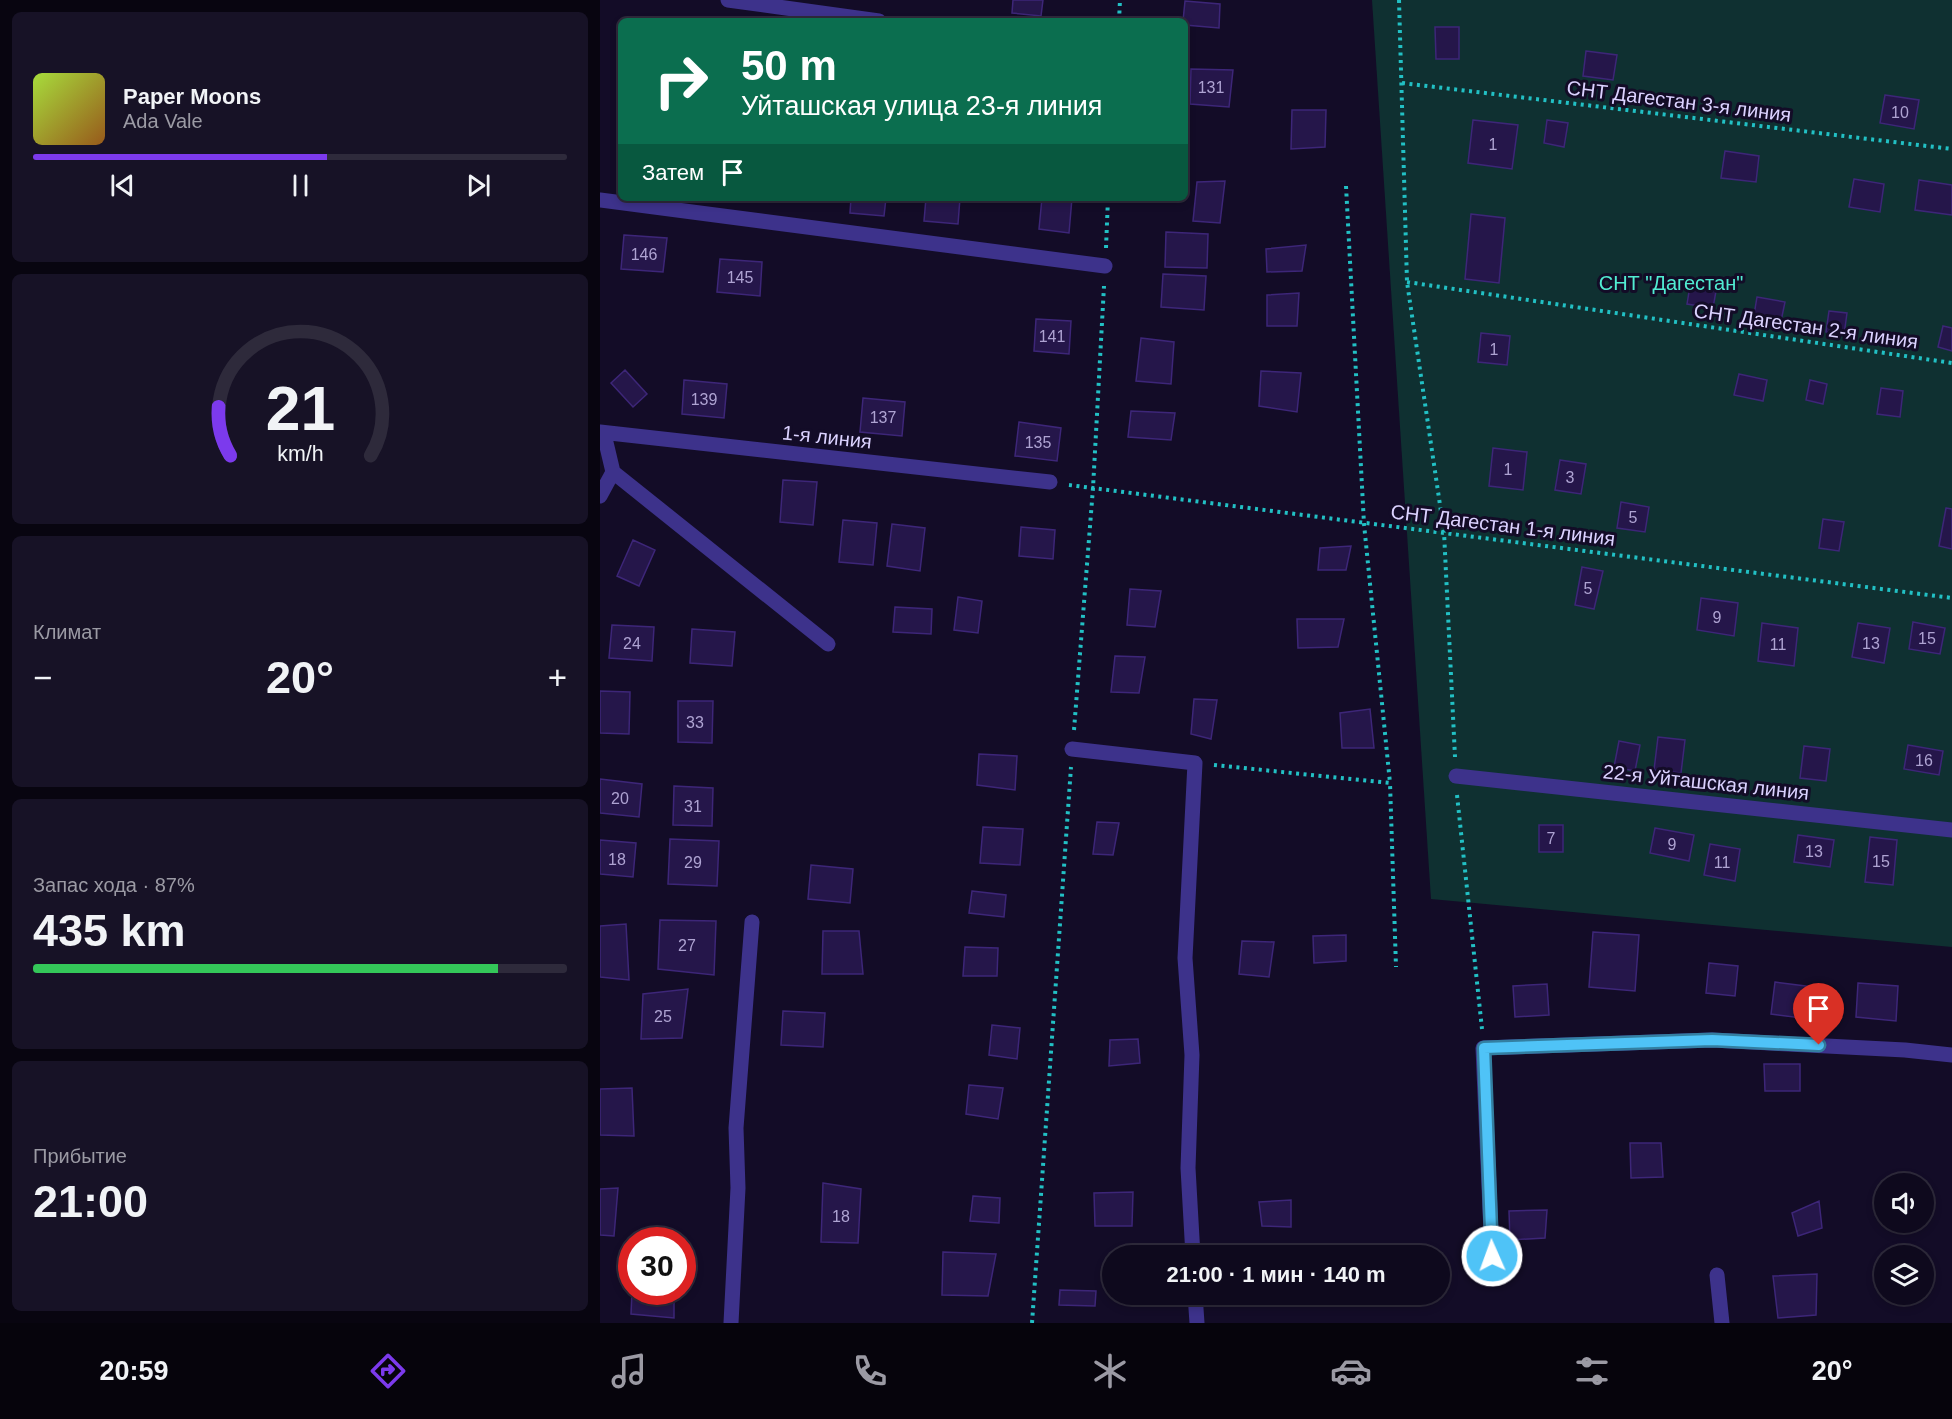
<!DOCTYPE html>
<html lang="ru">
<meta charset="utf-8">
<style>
:root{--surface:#0e091d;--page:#171226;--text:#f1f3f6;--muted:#9b9aa4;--line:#2e2a3b;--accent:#7c3aed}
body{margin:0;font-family:Helvetica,sans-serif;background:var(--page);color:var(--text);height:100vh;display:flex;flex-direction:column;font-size:22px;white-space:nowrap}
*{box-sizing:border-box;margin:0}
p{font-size:20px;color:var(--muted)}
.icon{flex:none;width:33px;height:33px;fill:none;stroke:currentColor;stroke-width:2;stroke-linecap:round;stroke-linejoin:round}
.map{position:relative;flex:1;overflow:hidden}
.drawer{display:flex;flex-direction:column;gap:12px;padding:12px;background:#080510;width:600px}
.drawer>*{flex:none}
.hud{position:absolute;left:18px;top:18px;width:570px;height:183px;border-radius:9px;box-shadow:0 3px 9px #0003,0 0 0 2px var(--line);background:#0b6e4f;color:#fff;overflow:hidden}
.buttons{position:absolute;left:1274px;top:1173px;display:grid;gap:12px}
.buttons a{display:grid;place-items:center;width:60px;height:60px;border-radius:50%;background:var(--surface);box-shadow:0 3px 9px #0003,0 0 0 2px var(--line);font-size:30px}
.speed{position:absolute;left:18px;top:1227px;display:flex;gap:12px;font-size:30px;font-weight:700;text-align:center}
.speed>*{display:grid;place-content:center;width:78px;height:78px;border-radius:50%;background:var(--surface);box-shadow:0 3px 9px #0003,0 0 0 2px var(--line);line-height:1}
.speed .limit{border:9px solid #d22;background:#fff;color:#111}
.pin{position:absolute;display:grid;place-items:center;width:51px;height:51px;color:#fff;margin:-62px -26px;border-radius:50% 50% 50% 0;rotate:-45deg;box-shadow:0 0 6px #0007}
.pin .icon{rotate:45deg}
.me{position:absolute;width:66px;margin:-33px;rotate:358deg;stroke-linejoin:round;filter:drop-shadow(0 0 4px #0008)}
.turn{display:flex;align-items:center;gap:21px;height:126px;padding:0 24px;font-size:27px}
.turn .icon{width:78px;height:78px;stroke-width:2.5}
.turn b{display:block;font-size:42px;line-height:51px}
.then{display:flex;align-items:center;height:57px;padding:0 24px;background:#0003;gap:12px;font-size:22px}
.big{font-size:45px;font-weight:700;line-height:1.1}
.drawer .widget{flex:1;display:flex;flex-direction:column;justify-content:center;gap:9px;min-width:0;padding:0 21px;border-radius:9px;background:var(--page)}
.drawer .dial{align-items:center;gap:0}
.dial svg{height:156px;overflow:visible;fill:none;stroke:var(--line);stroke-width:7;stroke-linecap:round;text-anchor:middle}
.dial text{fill:var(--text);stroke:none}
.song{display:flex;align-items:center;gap:18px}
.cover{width:72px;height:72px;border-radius:9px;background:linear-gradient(135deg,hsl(80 70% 55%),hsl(30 70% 35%))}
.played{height:6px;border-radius:3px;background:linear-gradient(90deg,var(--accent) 55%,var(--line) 55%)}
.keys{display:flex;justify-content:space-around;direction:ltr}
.heat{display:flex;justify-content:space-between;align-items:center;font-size:33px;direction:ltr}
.charge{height:9px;border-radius:4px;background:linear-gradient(90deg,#34c759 87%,var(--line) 0)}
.trip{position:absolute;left:502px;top:1245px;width:348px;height:60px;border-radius:30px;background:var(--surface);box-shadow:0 3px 9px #0003,0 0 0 2px var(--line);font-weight:700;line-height:60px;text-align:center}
.menu{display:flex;height:96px;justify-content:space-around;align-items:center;background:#06040c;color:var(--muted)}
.menu .icon{width:42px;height:42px}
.menu .current{color:var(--accent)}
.menu b{font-size:27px;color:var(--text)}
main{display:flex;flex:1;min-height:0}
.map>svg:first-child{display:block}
.green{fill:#0f3031}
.building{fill:#25164a;stroke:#3d2678;stroke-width:1.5}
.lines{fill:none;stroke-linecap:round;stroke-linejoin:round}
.path{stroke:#22c0c4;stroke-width:4;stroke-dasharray:3 4.5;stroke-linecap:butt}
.minor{stroke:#3d328b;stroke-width:15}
.route-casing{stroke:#337fa1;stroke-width:15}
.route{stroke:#4fc3f7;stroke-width:10}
.labels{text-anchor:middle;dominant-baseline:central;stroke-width:6;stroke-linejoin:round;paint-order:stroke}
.number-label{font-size:16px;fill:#aea3d2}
.street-label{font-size:20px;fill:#dbd2ff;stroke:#130c27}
.park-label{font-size:20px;fill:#51ecd2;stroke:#130c27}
</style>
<main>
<section class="drawer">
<div class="widget">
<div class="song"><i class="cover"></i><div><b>Paper Moons</b><p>Ada Vale</p></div></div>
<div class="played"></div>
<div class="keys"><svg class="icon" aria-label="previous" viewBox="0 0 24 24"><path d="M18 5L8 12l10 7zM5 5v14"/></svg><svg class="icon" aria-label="pause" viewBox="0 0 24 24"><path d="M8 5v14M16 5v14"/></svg><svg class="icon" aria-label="next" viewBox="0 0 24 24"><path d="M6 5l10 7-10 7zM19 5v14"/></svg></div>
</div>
<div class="widget dial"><svg viewBox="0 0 100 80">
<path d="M14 69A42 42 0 1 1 86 69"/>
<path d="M14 69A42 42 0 0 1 8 44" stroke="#7c3aed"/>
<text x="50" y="56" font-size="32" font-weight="700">21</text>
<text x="50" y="72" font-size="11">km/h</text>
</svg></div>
<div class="widget"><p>Климат</p>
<div class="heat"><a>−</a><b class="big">20°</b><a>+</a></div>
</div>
<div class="widget"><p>Запас хода · 87%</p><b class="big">435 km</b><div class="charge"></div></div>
<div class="widget"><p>Прибытие</p><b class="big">21:00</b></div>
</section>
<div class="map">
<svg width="1352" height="1323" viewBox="0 0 1352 1323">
<rect width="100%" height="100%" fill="#130c27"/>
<path class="green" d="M772,0H1352V947L831,899Z"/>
<path class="building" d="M413,0H443L441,16L412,13Z
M585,1L620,4L619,28L585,25V21H583Z
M835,27H859V59H836Z
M986,51L1017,55L1013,80L983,76Z
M591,69L633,70L629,107L590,104Z
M1285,95L1319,100L1314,129L1280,123Z
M692,110H726L725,147L691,149Z
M873,120L918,125L912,169L868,163Z
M947,120L968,123L964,147L944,143Z
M1125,151L1159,156L1156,182L1121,178Z
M1254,179L1284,184L1280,212L1249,207Z
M1319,180L1352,185V215L1315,210Z
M625,181L620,223L593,221L597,182Z
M251,198H286L284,216L250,213Z
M326,198H360L358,224L324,221Z
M442,198H472L469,233L439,229Z
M871,214L905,218L899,283L865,279Z
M566,232L608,234L607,268L565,267Z
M24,235L67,238L63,272L21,269Z
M706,245L702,271L667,272L666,249Z
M120,259L162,262L160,296L117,292Z
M563,274L606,276L604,310L561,307Z
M1090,286L1116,291L1113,308L1087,304Z
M699,293L697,326H667V295Z
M1157,297L1185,302L1180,326L1153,321Z
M1229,311L1247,313L1244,335L1226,332Z
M436,319L471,321L469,354L434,351Z
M1343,326L1352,328V351L1338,347Z
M881,333L910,336L907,365L878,362Z
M541,338L574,342L571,384L536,381Z
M25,370L47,394L33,407L11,383Z
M661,371L701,373L697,412L659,406Z
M1139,374L1167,380L1163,401L1134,395Z
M84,380L127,384L124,418L82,414Z
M1210,380L1227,384L1223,404L1206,400Z
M1281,388L1303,391L1300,417L1277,414Z
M263,398L305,402L302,436L260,432Z
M531,411L575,413L571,440L528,437Z
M419,422L461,428L457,461L415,456Z
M893,448L927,452L923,490L889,486Z
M960,460L986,464L981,494L955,490Z
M183,480L217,482L213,525L180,522Z
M1021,502L1049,507L1045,532L1017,528Z
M1346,508L1352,509V549L1339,546Z
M1223,519L1244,522L1239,551L1219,548Z
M243,520L277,523L273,565L239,562Z
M292,524L325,528L320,571L287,566Z
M421,527L455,530L453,559L419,556Z
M33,540L55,550L39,586L17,576Z
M751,546L746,570H718L720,548Z
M982,567L1003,571L994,609L975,605Z
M530,589L561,591L555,627L527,625Z
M358,597L382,601L378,633L354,630Z
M1101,598L1138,603L1134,636L1097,630Z
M295,607L332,609L331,634L293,632Z
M697,619H744L738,647L698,648Z
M1313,622L1345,628L1340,654L1309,649Z
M1162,623L1198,628L1194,666L1158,661Z
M1258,623L1290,628L1284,663L1252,657Z
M12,625L54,627L52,661L9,658Z
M92,629L135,632L132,666L90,663Z
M515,656L545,657L539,693L511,692Z
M0,691L30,692L29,734L0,733Z
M594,699L617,700L611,739L591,734Z
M78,701H113L112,743L78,742Z
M770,709L774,748H742L740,713Z
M1058,737L1085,740L1081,773L1054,770Z
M1019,741L1040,745L1035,771L1014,767Z
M1308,745L1343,751L1339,775L1304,769Z
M1204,746L1230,749L1226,781L1200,778Z
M379,754L417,756L415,790L377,785Z
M0,779L42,784L39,817L0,813Z
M74,786L113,788L112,826L73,825Z
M497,822L519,823L513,855L493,854Z
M939,825H963V852H939Z
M383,827L423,829L420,865L380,863Z
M1055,828L1094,835L1089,861L1050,853Z
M1198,835L1234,840L1230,867L1194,862Z
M1270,837L1297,840L1293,885L1265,882Z
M70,839L119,841L117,886L68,884Z
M0,840L36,843L33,877L0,874Z
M1110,844L1140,849L1135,881L1104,875Z
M211,865L253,869L250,903L208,899Z
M372,891L406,895L404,917L369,913Z
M60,920L116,921L114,975L58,969Z
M26,924L29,980L0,977V926Z
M223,931H259L263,974H222Z
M993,932L1039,935L1035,991L989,987Z
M746,935V961L714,963L713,936Z
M642,941L674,942L669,977L639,974Z
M365,947L398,948L397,976H363Z
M1109,963L1138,966L1135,996L1106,993Z
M1175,982L1221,988L1217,1020L1171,1014Z
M1258,983L1298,986L1296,1021L1256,1017Z
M947,984L949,1015L915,1017L913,986Z
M88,989L82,1038L41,1039L43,994Z
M183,1011L225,1013L223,1047L181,1045Z
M392,1025L420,1028L417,1059L389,1055Z
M538,1039L540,1063L509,1066L510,1040Z
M1164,1064H1200V1091H1165Z
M369,1085L403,1088L398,1119L366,1114Z
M32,1088L34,1136L0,1135V1089Z
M1030,1143H1061L1063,1177L1031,1178Z
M223,1183L261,1189L258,1243L221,1242Z
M18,1188L14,1236L0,1235V1189Z
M533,1192L532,1226H495L494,1193Z
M373,1196L400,1198L399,1223L370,1221Z
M691,1200V1227L662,1226L659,1202Z
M1219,1201L1222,1228L1198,1236L1192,1213Z
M947,1210L945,1238L910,1240L909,1211Z
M343,1252L396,1254L388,1296L342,1295Z
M1217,1274L1216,1315L1178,1318L1173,1276Z
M460,1290L496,1291L495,1306L459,1305Z
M32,1292H74V1318L31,1314Z
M537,1294H563V1297L537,1298Z"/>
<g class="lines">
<path class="path" d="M799,0L807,282L844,532L855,757
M519,21L520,0
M802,83L1352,149
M746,186L764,524L790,783
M506,248L508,198
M807,282L1352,363
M469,485L1352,598
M474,730L493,488L504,286
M614,765L790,783L796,967
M857,795L882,1029
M432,1323L471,767"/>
<path class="minor" d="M128,0L279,21
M0,200L505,266
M0,432L450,482
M4,434L13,472L228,644
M0,496L13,472
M472,749L595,763L585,958L592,1055L588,1168L593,1256
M856,776L1352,830
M892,1256L883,1048L1112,1040L1305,1050L1352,1055
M1117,1275L1122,1323
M595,1294L597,1323
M131,1323L138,1188L136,1128L152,922"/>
</g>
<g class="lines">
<g class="route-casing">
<path id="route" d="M892,1256L884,1048L1112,1040L1219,1045"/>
</g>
<use href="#route" class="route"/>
</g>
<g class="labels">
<g class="number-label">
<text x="611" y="87">131</text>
<text x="1300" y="112">10</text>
<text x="893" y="144">1</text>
<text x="44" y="254">146</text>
<text x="140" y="277">145</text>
<text x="452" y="336">141</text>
<text x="894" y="349">1</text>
<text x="104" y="399">139</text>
<text x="283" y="417">137</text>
<text x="438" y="442">135</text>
<text x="908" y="469">1</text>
<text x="970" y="477">3</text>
<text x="1033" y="517">5</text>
<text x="988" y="588">5</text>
<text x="1117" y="617">9</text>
<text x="1327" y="638">15</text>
<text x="32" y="643">24</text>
<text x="1271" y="643">13</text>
<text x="1178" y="644">11</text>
<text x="95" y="722">33</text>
<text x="1324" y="760">16</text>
<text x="20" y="798">20</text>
<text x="93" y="806">31</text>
<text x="951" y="838">7</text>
<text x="1072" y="844">9</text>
<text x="1214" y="851">13</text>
<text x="17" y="859">18</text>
<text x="1281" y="861">15</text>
<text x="93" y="862">29</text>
<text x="1122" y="862">11</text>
<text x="87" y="945">27</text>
<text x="63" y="1016">25</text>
<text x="241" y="1216">18</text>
</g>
<g class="street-label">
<text transform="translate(1079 101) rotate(7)">СНТ Дагестан 3-я линия</text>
<text transform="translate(1206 326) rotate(8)">СНТ Дагестан 2-я линия</text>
<text transform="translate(227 437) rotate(6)">1-я линия</text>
<text transform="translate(903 525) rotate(7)">СНТ Дагестан 1-я линия</text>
<text transform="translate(1106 782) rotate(6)">22-я Уйташская линия</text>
</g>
<g class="park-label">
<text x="1071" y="283">СНТ "Дагестан"</text>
</g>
</g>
</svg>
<div class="buttons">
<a><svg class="icon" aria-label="sound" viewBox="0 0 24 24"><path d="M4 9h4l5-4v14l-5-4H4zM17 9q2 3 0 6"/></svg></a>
<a><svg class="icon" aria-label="layers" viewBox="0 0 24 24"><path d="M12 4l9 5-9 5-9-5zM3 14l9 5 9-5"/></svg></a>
</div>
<div class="speed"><div class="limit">30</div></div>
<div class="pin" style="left:1219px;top:1045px;background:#d93025"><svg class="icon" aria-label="arrive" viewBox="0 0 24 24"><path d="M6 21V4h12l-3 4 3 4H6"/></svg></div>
<svg class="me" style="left:892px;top:1256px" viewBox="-20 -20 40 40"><circle r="17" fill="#4fc3f7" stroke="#fff" stroke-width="3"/><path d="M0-11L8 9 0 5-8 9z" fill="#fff"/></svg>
<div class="trip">21:00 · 1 мин · 140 m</div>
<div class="hud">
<div class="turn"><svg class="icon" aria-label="right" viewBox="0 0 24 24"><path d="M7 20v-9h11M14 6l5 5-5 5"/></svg><div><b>50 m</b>Уйташская улица 23-я линия</div></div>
<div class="then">Затем<svg class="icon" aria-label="arrive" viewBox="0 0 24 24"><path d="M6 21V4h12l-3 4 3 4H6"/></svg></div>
</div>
</div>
</main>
<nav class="menu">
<b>20:59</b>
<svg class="icon current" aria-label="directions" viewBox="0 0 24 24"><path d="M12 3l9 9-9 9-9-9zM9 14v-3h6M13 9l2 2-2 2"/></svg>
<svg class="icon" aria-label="music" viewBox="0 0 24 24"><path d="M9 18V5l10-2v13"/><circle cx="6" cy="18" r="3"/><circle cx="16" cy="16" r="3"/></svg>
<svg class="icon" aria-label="phone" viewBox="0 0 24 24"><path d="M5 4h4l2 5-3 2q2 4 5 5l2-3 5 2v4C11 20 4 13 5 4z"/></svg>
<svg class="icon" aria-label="climate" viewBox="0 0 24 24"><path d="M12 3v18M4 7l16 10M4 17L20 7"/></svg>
<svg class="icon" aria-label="car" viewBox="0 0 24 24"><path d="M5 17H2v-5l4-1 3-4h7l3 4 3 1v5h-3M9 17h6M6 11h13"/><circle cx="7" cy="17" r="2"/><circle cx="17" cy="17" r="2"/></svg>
<svg class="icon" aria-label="filters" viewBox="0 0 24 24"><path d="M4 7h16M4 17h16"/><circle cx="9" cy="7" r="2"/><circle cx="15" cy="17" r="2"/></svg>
<b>20°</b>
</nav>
